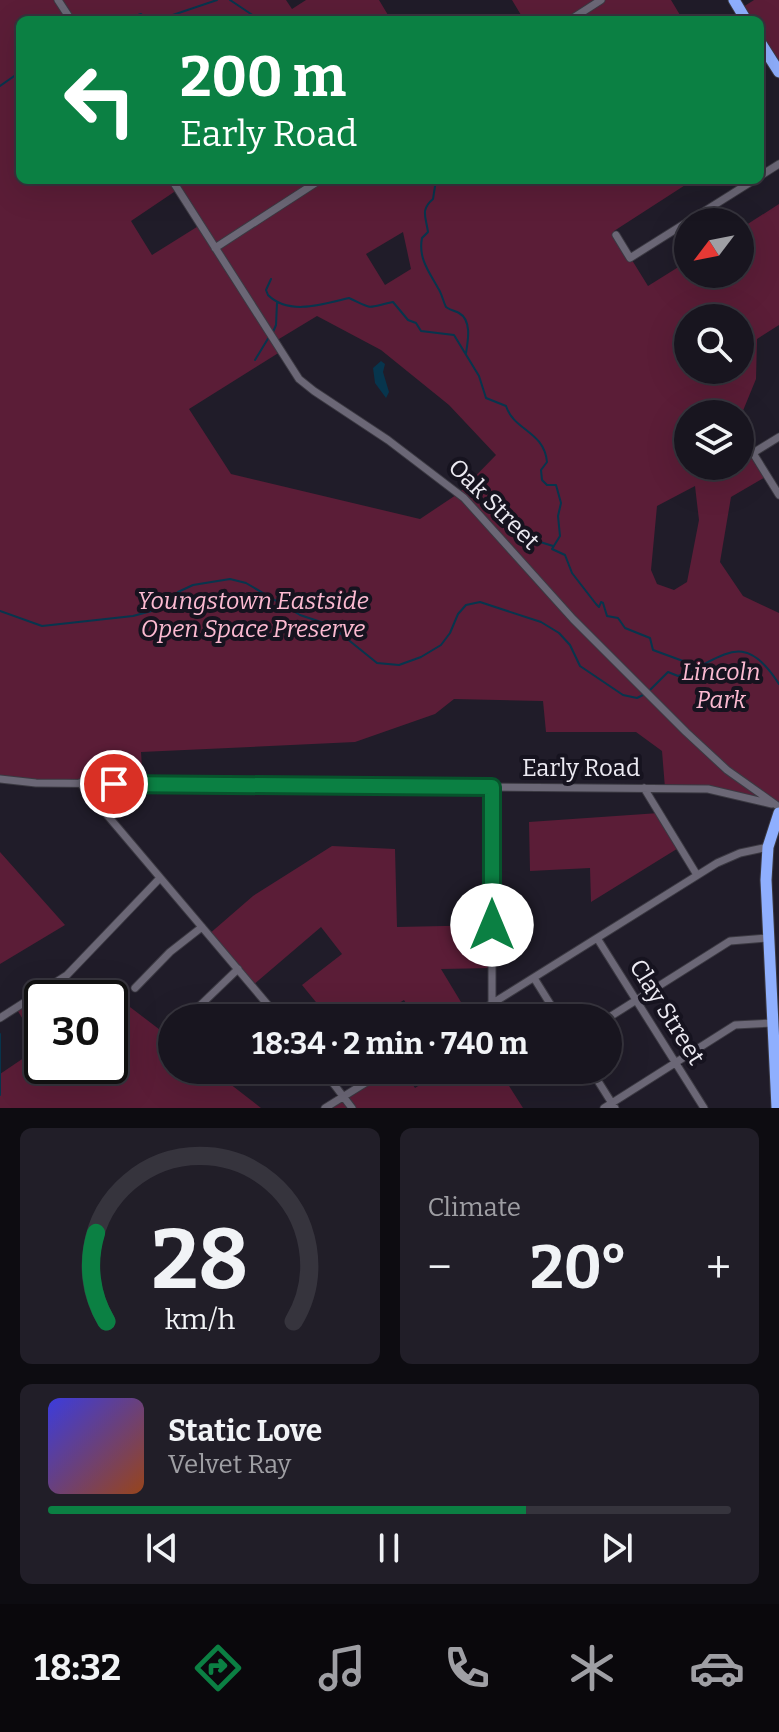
<!DOCTYPE html>
<meta charset="utf-8">
<style>
:root{--surface:#18151f;--page:#211e28;--text:#f1f3f6;--muted:#9f9fa4;--line:#36343d;--accent:#0b8043}
body{margin:0;font-family:Bitter,serif;background:var(--page);color:var(--text);height:100vh;display:flex;flex-direction:column;font-size:30px;white-space:nowrap}
*{box-sizing:border-box;margin:0}
p{font-size:26px;color:var(--muted)}
.icon{flex:none;width:44px;height:44px;fill:none;stroke:currentColor;stroke-width:2;stroke-linecap:round;stroke-linejoin:round}
.map{position:relative;height:1108px;overflow:hidden}
.drawer{display:flex;flex-direction:column;gap:20px;padding:20px;background:#0d0c11;flex:1}
.drawer>*{flex:none}
.top-card{position:absolute;left:16px;top:16px;width:748px;height:168px;border-radius:12px;box-shadow:0 8px 32px #0002,0 0 0 2px var(--line);background:#0b8043;color:#fff;overflow:hidden}
.needle{width:52px;rotate:238deg}
.fabs{position:absolute;left:674px;top:208px;display:grid;gap:16px}
.fabs a{display:grid;place-items:center;width:80px;height:80px;border-radius:50%;background:var(--surface);box-shadow:0 8px 32px #0002,0 0 0 2px var(--line);font-size:40px}
.speed{position:absolute;left:24px;top:980px;display:flex;gap:16px;font-size:40px;font-weight:700;text-align:center}
.speed>*{display:grid;place-content:center;width:104px;height:104px;border-radius:50%;background:var(--surface);box-shadow:0 8px 32px #0002,0 0 0 2px var(--line);line-height:1}
.speed .limit{border:4px solid #111;border-radius:12px;background:#fff;color:#111}
.pin{position:absolute;display:grid;place-items:center;width:68px;height:68px;color:#fff;margin:-34px;border:4px solid #fff;border-radius:50%;box-shadow:0 2px 8px #0007}
.me{position:absolute;width:88px;margin:-44px;rotate:0deg;stroke-linejoin:round;filter:drop-shadow(0 0 6px #0008)}
.turn{display:flex;align-items:center;gap:28px;height:168px;padding:0 32px;font-size:36px}
.turn .icon{width:104px;height:104px;stroke-width:2.5}
.turn b{display:block;font-size:56px;line-height:68px}
.big{font-size:60px;font-weight:700;line-height:1.1}
.drawer .widget{flex:1;display:flex;flex-direction:column;justify-content:center;gap:12px;min-width:0;padding:0 28px;border-radius:12px;background:var(--page)}
.drawer .dial{align-items:center;gap:0}
.dial svg{height:208px;overflow:visible;fill:none;stroke:var(--line);stroke-width:7;stroke-linecap:round;text-anchor:middle}
.dial text{fill:var(--text);stroke:none}
.song{display:flex;align-items:center;gap:24px}
.cover{width:96px;height:96px;border-radius:12px;background:linear-gradient(135deg,hsl(240 70% 55%),hsl(20 70% 35%))}
.played{height:8px;border-radius:4px;background:linear-gradient(90deg,var(--accent) 70%,var(--line) 70%)}
.keys{display:flex;justify-content:space-around;direction:ltr}
.heat{display:flex;justify-content:space-between;align-items:center;font-size:44px;direction:ltr}
.drawer .tiles{flex:1;display:grid;gap:20px;grid-template-columns:1fr 1fr}
.widget:last-child{grid-column:span 2}
.trip{position:absolute;left:158px;top:1004px;width:464px;height:80px;border-radius:40px;background:var(--surface);box-shadow:0 8px 32px #0002,0 0 0 2px var(--line);font-weight:700;line-height:80px;text-align:center}
.dock{display:flex;height:128px;justify-content:space-around;align-items:center;background:#0a080c;color:var(--muted)}
.dock .icon{width:56px;height:56px}
.dock .on{color:var(--accent)}
.dock b{font-size:36px;color:var(--text)}
.map>svg:first-child{display:block}
.green{fill:#5b1d37;fill-rule:evenodd}
.water{fill:#07354d}
.lines{fill:none;stroke-linecap:round;stroke-linejoin:round}
.stream{stroke:#07354d;stroke-width:2}
.minor-casing{stroke:#3b3942;stroke-width:9}
.highway-casing{stroke:#3b3942;stroke-width:13}
.minor{stroke:#6b6776;stroke-width:7}
.highway{stroke:#8faffe;stroke-width:11}
.route-casing{stroke:#07532c;stroke-width:20}
.route{stroke:#0b8043;stroke-width:14}
.labels{text-anchor:middle;dominant-baseline:central;stroke-width:8;stroke-linejoin:round;paint-order:stroke}
.street-label{font-size:24px;fill:#eceaf2;stroke:#16131f}
.park-label{font-size:24px;font-style:italic;fill:#fcbad1;stroke:#16131f}
</style>
<div class="map">
<svg width="779" height="1108" viewBox="0 0 779 1108">
<rect width="100%" height="100%" fill="#201c29"/>
<path class="green" d="M0,0H286L292,9L306,0H379L391,20H20V180H693L614,231L648,286L688,261V274H740V229L779,204V325L757,339L756,379L740,418V414H688V466H740V442L748,455L753,453L767,476L731,497L720,562L743,596L779,613V807L717,790L665,788L662,751L636,732H546L543,701L454,699L435,714L355,742L141,752L143,784L0,779ZM177,190L200,225L152,255L131,221ZM403,232L411,269L385,285L366,254ZM317,316L381,350L449,405L496,455L459,493L420,519L231,474L189,409L280,352L274,342ZM688,318H740V370H688ZM695,486L699,520L687,582L674,590L657,584L651,570L657,506Z
M512,0H671L683,20H524Z
M754,0H779V69L760,42V20H746L740,9Z
M659,813L680,847L591,902L590,868L530,871L529,822Z
M332,846L395,849L397,927L492,925V968L441,969L470,1017L415,1018L404,1000L374,1018H329L302,985L342,954L321,927L252,986L208,935L253,896Z
M0,852L65,925L0,964Z
M57,983L72,998H42V1066H110V1008L126,1004L172,1039V1070H212L261,1108H0V1074L40,1047L16,1008Z
M386,1070H403L415,1088L444,1070H499L523,1108H325Z"/>
<path class="water" d="M381,361L385,364L383,372L389,392L386,398L375,383L373,368Z"/>
<g class="lines">
<path class="stream" d="M230,0L260,20
M123,20L141,14L149,20
M158,20L217,0
M317,20H319
M0,86L20,72
M436,180L433,199C420,210 426,217 428,232L422,238C418,258 429,272 438,288C442,294 443,301 446,307C450,310 455,311 459,313C472,320 468,341 466,353
M271,279L266,290L268,295C289,316 324,304 349,298C375,310 365,308 393,302L408,320L416,323L421,331L454,335L479,376L486,398L506,406C514,431 544,431 547,462L541,470L542,480L547,485H556L561,503L558,516L560,536L552,549L565,555L572,573L596,604L599,607L601,602L603,603L607,616L618,618L625,628L650,638L653,650L683,661L688,672
M273,332L276,325L277,303
M255,360L269,337
M508,532L529,547L537,541L553,546
M0,611L42,626L133,616L159,609L178,592L193,585L230,579L246,583L300,615L330,625L377,663L399,665L421,657L441,645L450,633L458,614L466,605L480,602L541,622L559,633L570,645L580,666L623,695L637,698L647,693L668,672L678,676C723,659 743,627 779,684
M0,1034V1095"/>
<g class="minor-casing">
<path id="minor" d="M58,0L71,20
M570,20L601,0
M760,176L779,164
M172,180L299,379L314,391L388,440L464,498L573,619L686,732L727,770L779,807
M616,235L630,258L754,180
M215,248L320,180
M779,437L753,453L779,495
M0,779L36,783L708,789L772,804
M80,783L279,1018
M492,787V1004
M644,788L697,875
M597,938L704,1108
M534,978L559,1018
M135,988L170,952L202,927
M188,1017L238,969
M0,1018L67,975L160,878
M469,1018L717,863L740,853L768,847
M608,1018L730,941L768,938
M323,1070L352,1108
M591,1070L615,1108
M211,1074L215,1070
M325,1108L386,1070
M604,1108L735,1025L773,1023"/>
</g>
<g class="highway-casing">
<path id="highway" d="M734,0L746,20
M760,42L779,72
M777,1108L766,880L768,847L779,813"/>
</g>
<use href="#minor" class="minor"/>
<use href="#highway" class="highway"/>
</g>
<g class="lines">
<g class="route-casing">
<path id="route" d="M114,784L492,787V925"/>
</g>
<use href="#route" class="route"/>
</g>
<g class="labels">
<g class="street-label">
<text transform="translate(494 504) rotate(45)">Oak Street</text>
<text x="581" y="768">Early Road</text>
<text transform="translate(667 1012) rotate(58)">Clay Street</text>
</g>
<g class="park-label">
<text x="253" y="601">Youngstown Eastside<tspan x="253" dy="28">Open Space Preserve</tspan></text>
<text x="721" y="672">Lincoln<tspan x="721" dy="28">Park</tspan></text>
</g>
</g>
</svg>
<div class="fabs">
<a><svg class="needle" viewBox="-14 -14 28 28"><path d="M0-13l5 13h-10z" fill="#e53935"/><path d="M0 13l5-13h-10z" fill="#9f9fa4"/></svg></a>
<a><svg class="icon" aria-label="search" viewBox="0 0 24 24"><circle cx="10" cy="10" r="6"/><path d="M15 15l6 6"/></svg></a>
<a><svg class="icon" aria-label="layers" viewBox="0 0 24 24"><path d="M12 4l9 5-9 5-9-5zM3 14l9 5 9-5"/></svg></a>
</div>
<div class="speed"><div class="limit">30</div></div>
<div class="pin" style="left:114px;top:784px;background:#d93025"><svg class="icon" aria-label="arrive" viewBox="0 0 24 24"><path d="M6 21V4h12l-3 4 3 4H6"/></svg></div>
<svg class="me" style="left:492px;top:925px" viewBox="-20 -20 40 40"><circle r="19" fill="#fff"/><path d="M0-13L10 11 0 6-10 11z" fill="#0b8043"/></svg>
<div class="trip">18:34 · 2 min · 740 m</div>
<div class="top-card">
<div class="turn"><svg class="icon" aria-label="left" viewBox="0 0 24 24"><path d="M17 20v-9H6M10 6l-5 5 5 5"/></svg><div><b>200 m</b>Early Road</div></div>
</div>
</div>
<section class="drawer">
<div class="tiles">
<div class="widget dial"><svg viewBox="0 0 100 80">
<path d="M14 69A42 42 0 1 1 86 69"/>
<path d="M14 69A42 42 0 0 1 10 35" stroke="#0b8043"/>
<text x="50" y="56" font-size="32" font-weight="700">28</text>
<text x="50" y="72" font-size="11">km/h</text>
</svg></div>
<div class="widget"><p>Climate</p>
<div class="heat"><a>−</a><b class="big">20°</b><a>+</a></div>
</div>
<div class="widget">
<div class="song"><i class="cover"></i><div><b>Static Love</b><p>Velvet Ray</p></div></div>
<div class="played"></div>
<div class="keys"><svg class="icon" aria-label="previous" viewBox="0 0 24 24"><path d="M18 5L8 12l10 7zM5 5v14"/></svg><svg class="icon" aria-label="pause" viewBox="0 0 24 24"><path d="M8 5v14M16 5v14"/></svg><svg class="icon" aria-label="next" viewBox="0 0 24 24"><path d="M6 5l10 7-10 7zM19 5v14"/></svg></div>
</div>
</div>
</section>
<nav class="dock">
<b>18:32</b>
<svg class="icon on" aria-label="directions" viewBox="0 0 24 24"><path d="M12 3l9 9-9 9-9-9zM9 14v-3h6M13 9l2 2-2 2"/></svg>
<svg class="icon" aria-label="music" viewBox="0 0 24 24"><path d="M9 18V5l10-2v13"/><circle cx="6" cy="18" r="3"/><circle cx="16" cy="16" r="3"/></svg>
<svg class="icon" aria-label="phone" viewBox="0 0 24 24"><path d="M5 4h4l2 5-3 2q2 4 5 5l2-3 5 2v4C11 20 4 13 5 4z"/></svg>
<svg class="icon" aria-label="climate" viewBox="0 0 24 24"><path d="M12 3v18M4 7l16 10M4 17L20 7"/></svg>
<svg class="icon" aria-label="car" viewBox="0 0 24 24"><path d="M5 17H2v-5l4-1 3-4h7l3 4 3 1v5h-3M9 17h6M6 11h13"/><circle cx="7" cy="17" r="2"/><circle cx="17" cy="17" r="2"/></svg>
</nav>
